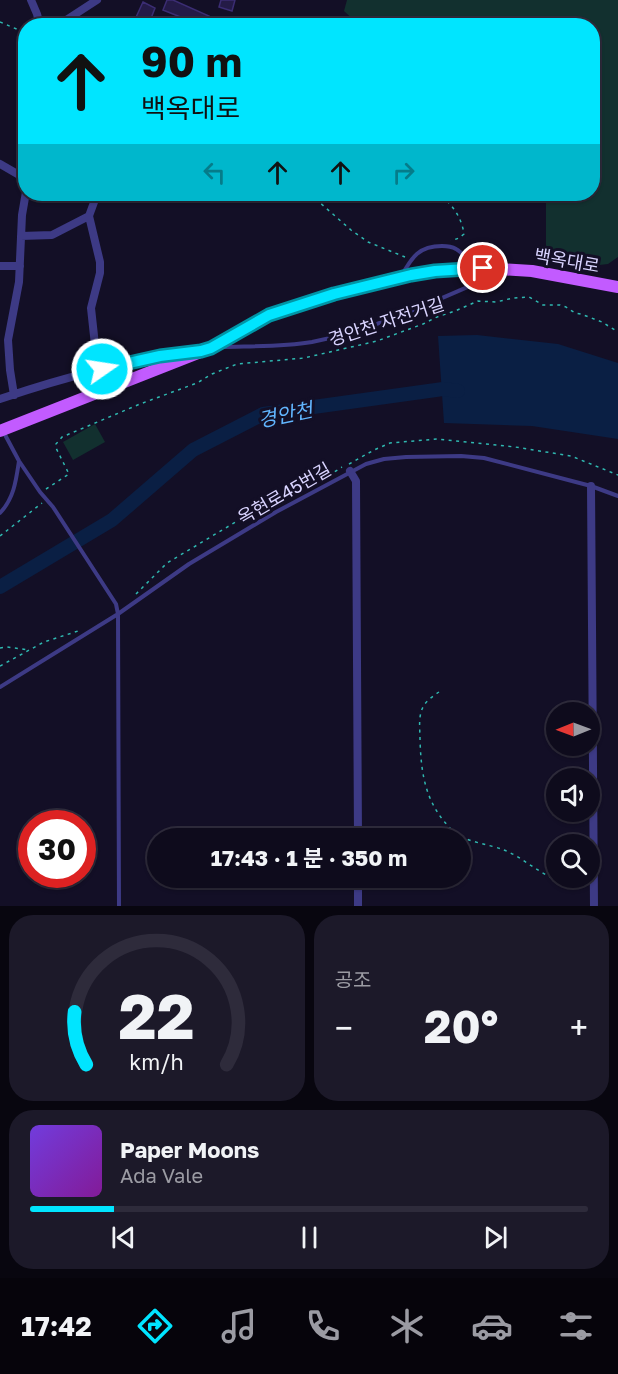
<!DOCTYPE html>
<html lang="ko">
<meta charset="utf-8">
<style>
:root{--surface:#0e0b1c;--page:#1c1929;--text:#f1f3f6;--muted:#9b9ba3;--line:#2e2b3b;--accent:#00e5ff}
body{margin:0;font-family:"Golos Text","Noto Sans KR",sans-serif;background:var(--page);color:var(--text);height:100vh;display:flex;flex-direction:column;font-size:22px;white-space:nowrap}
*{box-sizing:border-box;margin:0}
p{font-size:20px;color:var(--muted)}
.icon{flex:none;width:33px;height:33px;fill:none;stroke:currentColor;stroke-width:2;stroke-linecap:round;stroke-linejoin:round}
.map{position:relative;height:906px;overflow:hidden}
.side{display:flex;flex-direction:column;gap:9px;padding:9px;background:#08060f;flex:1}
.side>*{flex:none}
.guide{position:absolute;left:18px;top:18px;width:582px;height:183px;border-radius:24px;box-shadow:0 2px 4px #0004,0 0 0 2px var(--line);background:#00e5ff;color:#111;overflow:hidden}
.needle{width:39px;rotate:269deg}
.fabs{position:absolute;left:546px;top:702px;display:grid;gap:12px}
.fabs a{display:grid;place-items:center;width:54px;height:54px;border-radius:50%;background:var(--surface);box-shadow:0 2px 4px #0004,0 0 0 2px var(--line);font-size:30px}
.speed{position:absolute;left:18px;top:810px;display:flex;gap:12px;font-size:30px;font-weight:700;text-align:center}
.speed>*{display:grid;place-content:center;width:78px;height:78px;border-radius:50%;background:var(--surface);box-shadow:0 2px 4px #0004,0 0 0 2px var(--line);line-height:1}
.speed .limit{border:9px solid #d22;background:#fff;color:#111}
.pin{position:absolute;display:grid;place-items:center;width:51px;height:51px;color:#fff;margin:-26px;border:3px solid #fff;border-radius:50%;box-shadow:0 2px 6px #0007}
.me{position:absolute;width:66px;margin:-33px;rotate:77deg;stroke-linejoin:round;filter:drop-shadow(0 0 4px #0008)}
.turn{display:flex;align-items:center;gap:21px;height:126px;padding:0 24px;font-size:27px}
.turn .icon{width:78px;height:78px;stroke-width:2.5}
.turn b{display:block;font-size:42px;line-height:51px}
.lanes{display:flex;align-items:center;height:57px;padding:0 24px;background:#0003;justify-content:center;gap:30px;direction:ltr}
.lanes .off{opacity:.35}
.big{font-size:45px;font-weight:700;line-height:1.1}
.side .tile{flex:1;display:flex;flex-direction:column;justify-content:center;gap:9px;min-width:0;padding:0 21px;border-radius:24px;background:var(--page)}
.side .dial{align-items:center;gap:0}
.dial svg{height:156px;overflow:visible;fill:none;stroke:var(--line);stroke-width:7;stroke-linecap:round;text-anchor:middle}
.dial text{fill:var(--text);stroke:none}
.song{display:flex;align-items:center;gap:18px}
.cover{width:72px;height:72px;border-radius:9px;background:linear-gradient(135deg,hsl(260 70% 55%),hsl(290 70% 35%))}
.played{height:6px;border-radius:3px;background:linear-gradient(90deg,var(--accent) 15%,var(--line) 15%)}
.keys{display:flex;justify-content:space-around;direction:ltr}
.heat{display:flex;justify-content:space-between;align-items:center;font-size:33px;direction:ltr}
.side .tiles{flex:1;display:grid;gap:9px;grid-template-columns:1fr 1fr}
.tile:last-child{grid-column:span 2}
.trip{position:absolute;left:147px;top:828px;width:324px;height:60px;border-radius:30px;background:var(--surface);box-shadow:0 2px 4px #0004,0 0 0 2px var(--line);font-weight:700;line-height:60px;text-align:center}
.tabs{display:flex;height:96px;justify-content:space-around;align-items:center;background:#06040b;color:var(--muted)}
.tabs .icon{width:42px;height:42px}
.tabs .on{color:var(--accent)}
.tabs b{font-size:27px;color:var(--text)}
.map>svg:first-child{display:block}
.green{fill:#12302f}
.water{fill:#0a1f44}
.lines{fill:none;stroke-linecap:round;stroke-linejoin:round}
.river{stroke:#0a1f44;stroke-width:14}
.building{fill:#241b47;stroke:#3b2d73;stroke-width:1.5}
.path{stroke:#2fb8b0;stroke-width:1.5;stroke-dasharray:3 4.5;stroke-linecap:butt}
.lane{stroke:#3d3a85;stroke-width:4}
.street{stroke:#3d3a85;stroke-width:8}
.primary{stroke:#c25bff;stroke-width:12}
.route-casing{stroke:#0095a6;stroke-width:15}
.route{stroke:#00e5ff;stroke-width:10}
.labels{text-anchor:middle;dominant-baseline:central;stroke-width:6;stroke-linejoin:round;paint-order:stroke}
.street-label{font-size:18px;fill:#d9d4ff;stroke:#130f26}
.water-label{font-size:20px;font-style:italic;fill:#62b6ff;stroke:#130f26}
</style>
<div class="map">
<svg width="618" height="906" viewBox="0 0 618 906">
<rect width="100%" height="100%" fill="#130f26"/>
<path class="green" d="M347,0H618V257L608,264L573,268L546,261V194H592V26L359,25L344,11Z
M95,424L105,442L73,460L63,442Z"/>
<path class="water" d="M477,335L558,344L618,363V439L532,426L444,423L438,336Z"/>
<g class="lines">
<path class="river" d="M0,587L112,520L193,450L263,414L443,389L458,391"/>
</g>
<path class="building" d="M167,0H173L209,16L203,26L163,10Z
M221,0H235L232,11L219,7Z
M143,2L155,8L148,26H132Z"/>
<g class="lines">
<path class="path" d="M0,22L26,33
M310,194L351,230L368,242L405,257
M434,194C450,198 462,218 464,234L459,238L451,241
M349,464L374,450L390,443L437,439L515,447L571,456L618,475
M316,484L342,467
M46,489L69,474L56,448V444L62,437L140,404L197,383L212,374L237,364L304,358L377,341L423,324L437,317L455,311L478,301L496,302L513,298L529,297L543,305H560L566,307L575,313L581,314L602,322L618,332
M0,536L42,503
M136,594L167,563L244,517L272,507
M0,648L7,647L29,650
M0,666L44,642L78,631
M439,692C433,696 426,701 423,707C418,717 420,729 420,739C421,776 426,805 453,831C464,842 489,844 504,850C524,858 539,874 560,881C569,884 577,884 587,883"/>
<path class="lane" d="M402,275C412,257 419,246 442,246C446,246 451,246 456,249C462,252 468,260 473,265
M221,347C251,346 282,347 312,342C378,329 439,299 500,273
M3,431L19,461L40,492L53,507L116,604L118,614L119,906
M0,513C14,498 16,481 19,461
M0,687L118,614L189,564L276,512L366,464L384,459L406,457L461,456L484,458L591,486L618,496"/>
<path class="street" d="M31,0L37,14L40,26
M57,26L97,0
M0,164L26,179
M97,194L89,216L100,262V273L91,308L95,345L102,369
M21,236L52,235L89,216
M0,266H20
M14,395L10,370L8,340L19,282L22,215L26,192
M0,399C62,378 124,361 189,353
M350,471L356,481L358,838
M591,486L594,906
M358,878V906"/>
<path class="primary" d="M0,431L211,348L269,315L334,294L388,280L435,271L483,268L532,271L618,287"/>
</g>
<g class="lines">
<g class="route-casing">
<path id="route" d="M102,369L160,356L201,351L211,348L269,315L334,294L411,275L435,271L483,268"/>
</g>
<use href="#route" class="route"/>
</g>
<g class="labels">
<g class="street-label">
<text transform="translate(567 260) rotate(10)">백옥대로</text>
<text transform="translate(386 321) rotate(-18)">경안천 자전거길</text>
<text transform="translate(284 493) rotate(-30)">옥현로45번길</text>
</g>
<g class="water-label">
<text transform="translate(285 414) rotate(-12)">경안천</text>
</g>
</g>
</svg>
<div class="fabs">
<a><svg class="needle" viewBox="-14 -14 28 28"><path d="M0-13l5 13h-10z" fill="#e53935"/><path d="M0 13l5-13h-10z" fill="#9b9ba3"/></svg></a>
<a><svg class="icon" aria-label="sound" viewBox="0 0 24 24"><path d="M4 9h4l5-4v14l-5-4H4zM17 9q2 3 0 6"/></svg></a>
<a><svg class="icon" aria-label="search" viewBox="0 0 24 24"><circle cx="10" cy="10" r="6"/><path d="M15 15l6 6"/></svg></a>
</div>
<div class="speed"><div class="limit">30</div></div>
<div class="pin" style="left:483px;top:268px;background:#d93025"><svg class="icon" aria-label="arrive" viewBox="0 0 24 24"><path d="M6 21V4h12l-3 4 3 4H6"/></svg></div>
<svg class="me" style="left:102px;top:369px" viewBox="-20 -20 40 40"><circle r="17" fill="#00e5ff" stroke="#fff" stroke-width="3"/><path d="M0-11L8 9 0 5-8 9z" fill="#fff"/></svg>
<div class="trip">17:43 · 1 분 · 350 m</div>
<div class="guide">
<div class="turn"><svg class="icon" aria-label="ahead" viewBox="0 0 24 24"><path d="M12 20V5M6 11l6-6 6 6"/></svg><div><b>90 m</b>백옥대로</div></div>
<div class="lanes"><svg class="icon off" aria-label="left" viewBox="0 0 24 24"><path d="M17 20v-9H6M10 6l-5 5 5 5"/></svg><svg class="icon" aria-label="ahead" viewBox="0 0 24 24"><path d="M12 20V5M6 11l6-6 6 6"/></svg><svg class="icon" aria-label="ahead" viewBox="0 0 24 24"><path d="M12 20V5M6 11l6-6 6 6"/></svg><svg class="icon off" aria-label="right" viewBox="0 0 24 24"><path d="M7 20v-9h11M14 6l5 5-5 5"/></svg></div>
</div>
</div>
<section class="side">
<div class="tiles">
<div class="tile dial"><svg viewBox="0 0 100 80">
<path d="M14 69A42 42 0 1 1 86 69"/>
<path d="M14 69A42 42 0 0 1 8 42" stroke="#00e5ff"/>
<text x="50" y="56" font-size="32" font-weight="700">22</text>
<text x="50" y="72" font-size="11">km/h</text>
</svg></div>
<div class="tile"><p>공조</p>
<div class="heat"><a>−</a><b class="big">20°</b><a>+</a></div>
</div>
<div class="tile">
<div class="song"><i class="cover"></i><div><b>Paper Moons</b><p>Ada Vale</p></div></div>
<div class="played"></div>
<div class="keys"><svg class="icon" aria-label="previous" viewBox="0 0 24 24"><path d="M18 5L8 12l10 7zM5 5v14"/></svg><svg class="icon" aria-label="pause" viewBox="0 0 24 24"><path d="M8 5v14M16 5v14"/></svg><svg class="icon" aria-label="next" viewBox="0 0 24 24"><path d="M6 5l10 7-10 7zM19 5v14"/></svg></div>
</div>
</div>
</section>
<nav class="tabs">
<b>17:42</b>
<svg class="icon on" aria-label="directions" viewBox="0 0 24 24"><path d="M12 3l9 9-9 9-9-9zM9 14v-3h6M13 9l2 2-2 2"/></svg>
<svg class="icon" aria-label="music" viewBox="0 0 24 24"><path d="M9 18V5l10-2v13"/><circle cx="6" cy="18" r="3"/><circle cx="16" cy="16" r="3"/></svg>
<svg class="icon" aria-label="phone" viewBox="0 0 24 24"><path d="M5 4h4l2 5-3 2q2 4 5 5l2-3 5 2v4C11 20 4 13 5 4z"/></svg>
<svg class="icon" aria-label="climate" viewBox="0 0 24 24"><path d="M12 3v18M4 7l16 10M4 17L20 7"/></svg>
<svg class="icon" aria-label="car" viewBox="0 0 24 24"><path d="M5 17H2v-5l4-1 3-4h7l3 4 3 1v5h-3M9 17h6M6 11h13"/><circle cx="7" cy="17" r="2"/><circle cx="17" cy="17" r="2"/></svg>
<svg class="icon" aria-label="filters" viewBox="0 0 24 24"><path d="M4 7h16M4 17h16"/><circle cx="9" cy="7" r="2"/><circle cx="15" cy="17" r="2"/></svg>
</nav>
